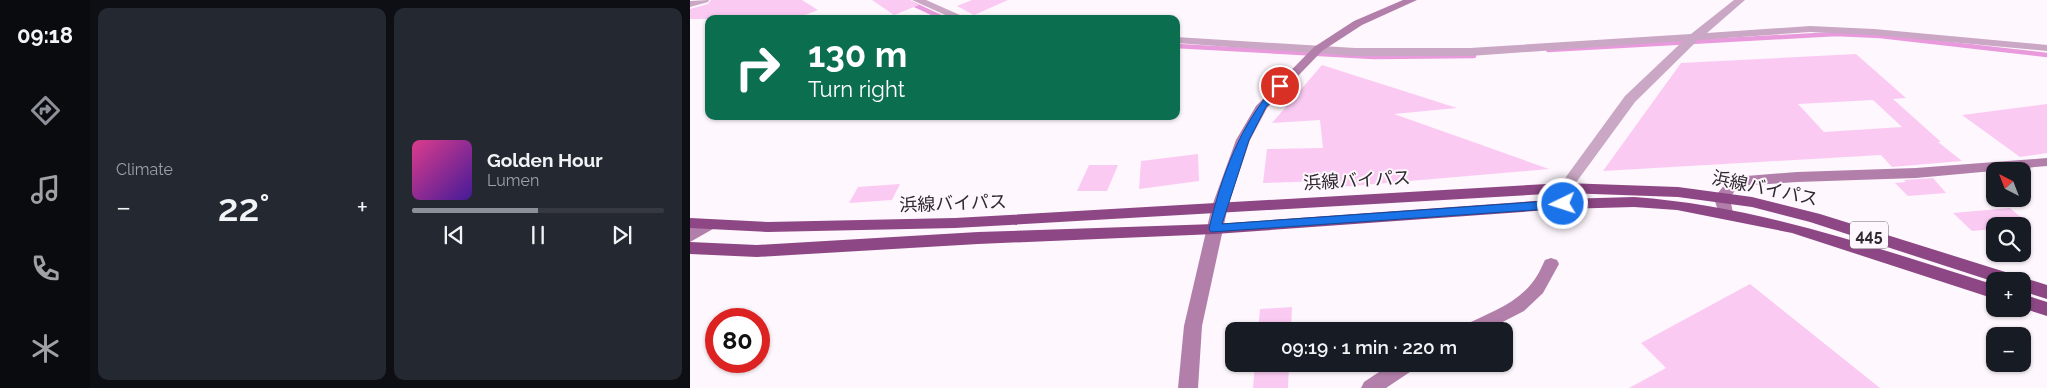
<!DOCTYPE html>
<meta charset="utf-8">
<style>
:root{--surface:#171b24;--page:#242831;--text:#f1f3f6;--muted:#9ea1a6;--line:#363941;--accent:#8c9099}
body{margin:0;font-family:Raleway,"Noto Sans JP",sans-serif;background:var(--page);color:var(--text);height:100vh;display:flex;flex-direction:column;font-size:19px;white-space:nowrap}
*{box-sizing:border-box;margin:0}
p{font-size:16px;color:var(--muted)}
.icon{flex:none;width:28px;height:28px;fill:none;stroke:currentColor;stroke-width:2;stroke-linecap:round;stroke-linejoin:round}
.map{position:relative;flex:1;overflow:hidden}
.drawer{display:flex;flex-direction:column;gap:8px;padding:8px;background:#0d0f14;width:600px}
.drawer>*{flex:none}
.top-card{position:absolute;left:15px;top:15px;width:475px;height:105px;border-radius:10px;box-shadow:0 1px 4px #0004;background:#0b6e4f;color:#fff;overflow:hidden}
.needle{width:32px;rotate:318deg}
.controls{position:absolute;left:1296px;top:162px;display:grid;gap:10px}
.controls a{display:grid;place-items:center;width:45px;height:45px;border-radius:10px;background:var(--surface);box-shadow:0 1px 4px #0004;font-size:25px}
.speed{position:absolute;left:15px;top:308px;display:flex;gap:10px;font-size:25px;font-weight:700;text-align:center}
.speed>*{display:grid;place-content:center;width:65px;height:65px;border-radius:50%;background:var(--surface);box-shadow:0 1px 4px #0004;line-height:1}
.speed .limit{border:8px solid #d22;background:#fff;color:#111}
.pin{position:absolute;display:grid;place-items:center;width:42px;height:42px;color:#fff;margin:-21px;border:2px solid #fff;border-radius:50%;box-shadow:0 1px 5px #0007}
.me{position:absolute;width:55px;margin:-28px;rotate:266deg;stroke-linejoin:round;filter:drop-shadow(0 0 4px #0008)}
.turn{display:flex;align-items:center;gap:18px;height:105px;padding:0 20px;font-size:22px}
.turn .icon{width:65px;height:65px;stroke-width:2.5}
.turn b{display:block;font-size:35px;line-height:42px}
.big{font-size:38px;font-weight:600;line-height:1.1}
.drawer .tile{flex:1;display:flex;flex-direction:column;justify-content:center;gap:8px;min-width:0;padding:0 18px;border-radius:10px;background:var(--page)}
.song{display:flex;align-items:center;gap:15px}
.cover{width:60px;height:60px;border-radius:8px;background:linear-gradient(135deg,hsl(330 70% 55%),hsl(260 70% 35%))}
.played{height:5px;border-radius:2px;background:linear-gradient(90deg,var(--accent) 50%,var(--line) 50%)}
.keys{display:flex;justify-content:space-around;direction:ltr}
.heat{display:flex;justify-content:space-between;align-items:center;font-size:28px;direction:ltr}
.drawer .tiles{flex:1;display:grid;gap:8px;grid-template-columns:repeat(2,1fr)}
.trip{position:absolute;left:535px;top:322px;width:288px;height:50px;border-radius:10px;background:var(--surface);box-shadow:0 1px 4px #0004;font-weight:600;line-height:50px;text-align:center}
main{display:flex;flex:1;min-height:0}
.tabs{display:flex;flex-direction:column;width:90px;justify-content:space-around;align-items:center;background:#090b0e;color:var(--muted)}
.tabs .icon{width:35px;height:35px}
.tabs .active{color:var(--accent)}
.tabs b{font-size:22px;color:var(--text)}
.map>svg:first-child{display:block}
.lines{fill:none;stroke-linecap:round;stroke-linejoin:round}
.stream{stroke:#e89add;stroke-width:4.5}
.building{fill:#fbcaf3;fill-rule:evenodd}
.street{fill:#caa7c4;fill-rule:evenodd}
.secondary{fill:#b27faa;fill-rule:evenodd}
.highway{fill:#8e4785;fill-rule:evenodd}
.route{fill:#1a73e8;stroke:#114b97}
.labels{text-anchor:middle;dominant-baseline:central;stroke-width:4;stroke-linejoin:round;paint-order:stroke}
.shield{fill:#fef7fd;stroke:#6e676d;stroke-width:1}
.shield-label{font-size:16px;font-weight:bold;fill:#30292f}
.street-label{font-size:18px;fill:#30292f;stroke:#fef7fd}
</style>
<main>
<nav class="tabs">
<b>09:18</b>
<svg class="icon active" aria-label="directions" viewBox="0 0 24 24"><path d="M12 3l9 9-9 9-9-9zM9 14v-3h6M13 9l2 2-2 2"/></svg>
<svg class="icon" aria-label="music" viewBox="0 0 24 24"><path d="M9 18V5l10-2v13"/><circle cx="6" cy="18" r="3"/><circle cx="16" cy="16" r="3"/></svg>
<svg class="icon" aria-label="phone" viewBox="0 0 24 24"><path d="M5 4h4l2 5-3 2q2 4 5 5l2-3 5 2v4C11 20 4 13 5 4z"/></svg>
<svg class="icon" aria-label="climate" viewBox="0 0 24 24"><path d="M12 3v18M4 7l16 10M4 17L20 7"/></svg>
</nav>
<section class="drawer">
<div class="tiles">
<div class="tile"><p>Climate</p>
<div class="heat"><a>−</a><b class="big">22°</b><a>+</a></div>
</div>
<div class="tile">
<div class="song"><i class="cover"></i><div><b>Golden Hour</b><p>Lumen</p></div></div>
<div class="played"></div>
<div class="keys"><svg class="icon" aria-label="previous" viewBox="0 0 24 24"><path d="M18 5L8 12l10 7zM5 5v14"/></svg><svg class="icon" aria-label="pause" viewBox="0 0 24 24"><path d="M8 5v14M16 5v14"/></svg><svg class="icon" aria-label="next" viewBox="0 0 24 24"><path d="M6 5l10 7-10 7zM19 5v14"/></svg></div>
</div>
</div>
</section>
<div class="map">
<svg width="1357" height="388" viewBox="0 0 1357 388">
<rect width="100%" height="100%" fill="#fef7fd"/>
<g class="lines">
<path class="stream" d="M214,0L255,19
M486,46L684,57L784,56
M858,50L1146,34L1190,36L1357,55"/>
</g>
<path class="building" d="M21,0H112L128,10L104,19H0V9L18,4Z
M182,0H220L229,5L204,15Z
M282,0H318L284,15L267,6Z
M1166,54L1216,98L1203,99L1251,142H1248L1272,161L1202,167L1191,155L913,171L991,63ZM1183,100L1212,127L1134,132L1108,104Z
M632,65L767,108L704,114L859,169L638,188L637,181L573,183L577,149L633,148L630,120L582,123Z
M1357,104V153L1330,157L1272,115Z
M508,154L509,181L449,189L451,161Z
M399,165H428L417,191H387Z
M1243,178L1256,193L1218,196L1205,183L1216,182L1214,180Z
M210,184L202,200L159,203L168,187Z
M1320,208L1341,226H1305V229L1282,231L1263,213Z
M1060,284L1190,388H939L976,368L951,343Z
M602,307L601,331H568L570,309Z
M565,364H599L598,388H563Z"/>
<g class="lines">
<path class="street" d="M19,0L18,2L0,7V1Z
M222,0H236L279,19H264Z
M1044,0H1055L1017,33L1120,26L1184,29L1357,45V51L1184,35L1120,32L1008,40L945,102L882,188L878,208L873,209L865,204L870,185L935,96L993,41L780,56H665L486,43V37L665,48H780L1001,34Z"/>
<path class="secondary" d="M713,0H727L672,25L632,51L577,108L560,140L538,206L512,326L508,388H488L494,326L522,206L546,140L566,106L624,47L664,21Z
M1357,158V166L1226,178L1107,182L1048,186L1040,198L1043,213L1040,217H1030L1024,198L1039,179L1044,177L1107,172L1226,168Z
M17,220L23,221L25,225L23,229L0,242V228Z
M861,258L867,260L869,264L853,293L834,311L795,331H770L773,326C796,314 825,305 842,283C848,276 851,268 855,260Z
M701,364H725L723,370L696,388H671L674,382Z"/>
<path class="highway" d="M875,183L988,187L1062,197L1130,214L1357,285V299L1332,291V281L1305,282L1120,222L1062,207L988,197L875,193L265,228L78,232L0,228V218L78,222L265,218Z
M944,197C1069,206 1186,248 1305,285V299L1102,233L987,210L944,207L873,209L525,234L288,244L67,257L0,254V242L67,245L288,232L525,224L873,199Z
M1332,294L1357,302V316L1332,308Z"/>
</g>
<path class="route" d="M587,84L595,86L576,107L559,140L532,224L873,200L879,204L873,208L521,232L519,229C531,177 550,124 587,84Z"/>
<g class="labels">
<rect class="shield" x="1160" y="221.5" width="38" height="27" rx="4"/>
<g class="shield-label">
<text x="1179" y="235">445</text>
</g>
<g class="street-label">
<text transform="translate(667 180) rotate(-3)">浜線バイパス</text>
<text transform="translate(1075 188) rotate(12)">浜線バイパス</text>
<text transform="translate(263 203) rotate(-2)">浜線バイパス</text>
</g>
</g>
</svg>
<div class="controls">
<a><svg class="needle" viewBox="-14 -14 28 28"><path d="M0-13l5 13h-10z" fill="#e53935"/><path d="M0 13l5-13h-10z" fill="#9ea1a6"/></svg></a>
<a><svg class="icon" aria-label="search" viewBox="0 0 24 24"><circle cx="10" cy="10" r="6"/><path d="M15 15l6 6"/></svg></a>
<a>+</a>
<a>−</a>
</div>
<div class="speed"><div class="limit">80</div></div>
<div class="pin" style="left:590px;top:86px;background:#d93025"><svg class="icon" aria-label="arrive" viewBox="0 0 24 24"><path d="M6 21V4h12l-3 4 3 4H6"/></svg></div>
<svg class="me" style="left:873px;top:204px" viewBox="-20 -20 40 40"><circle r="17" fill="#1a73e8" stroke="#fff" stroke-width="3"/><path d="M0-11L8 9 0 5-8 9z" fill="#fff"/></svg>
<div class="trip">09:19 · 1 min · 220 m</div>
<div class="top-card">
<div class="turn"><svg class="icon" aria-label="right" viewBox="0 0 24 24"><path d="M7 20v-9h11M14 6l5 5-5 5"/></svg><div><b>130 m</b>Turn right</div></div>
</div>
</div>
</main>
